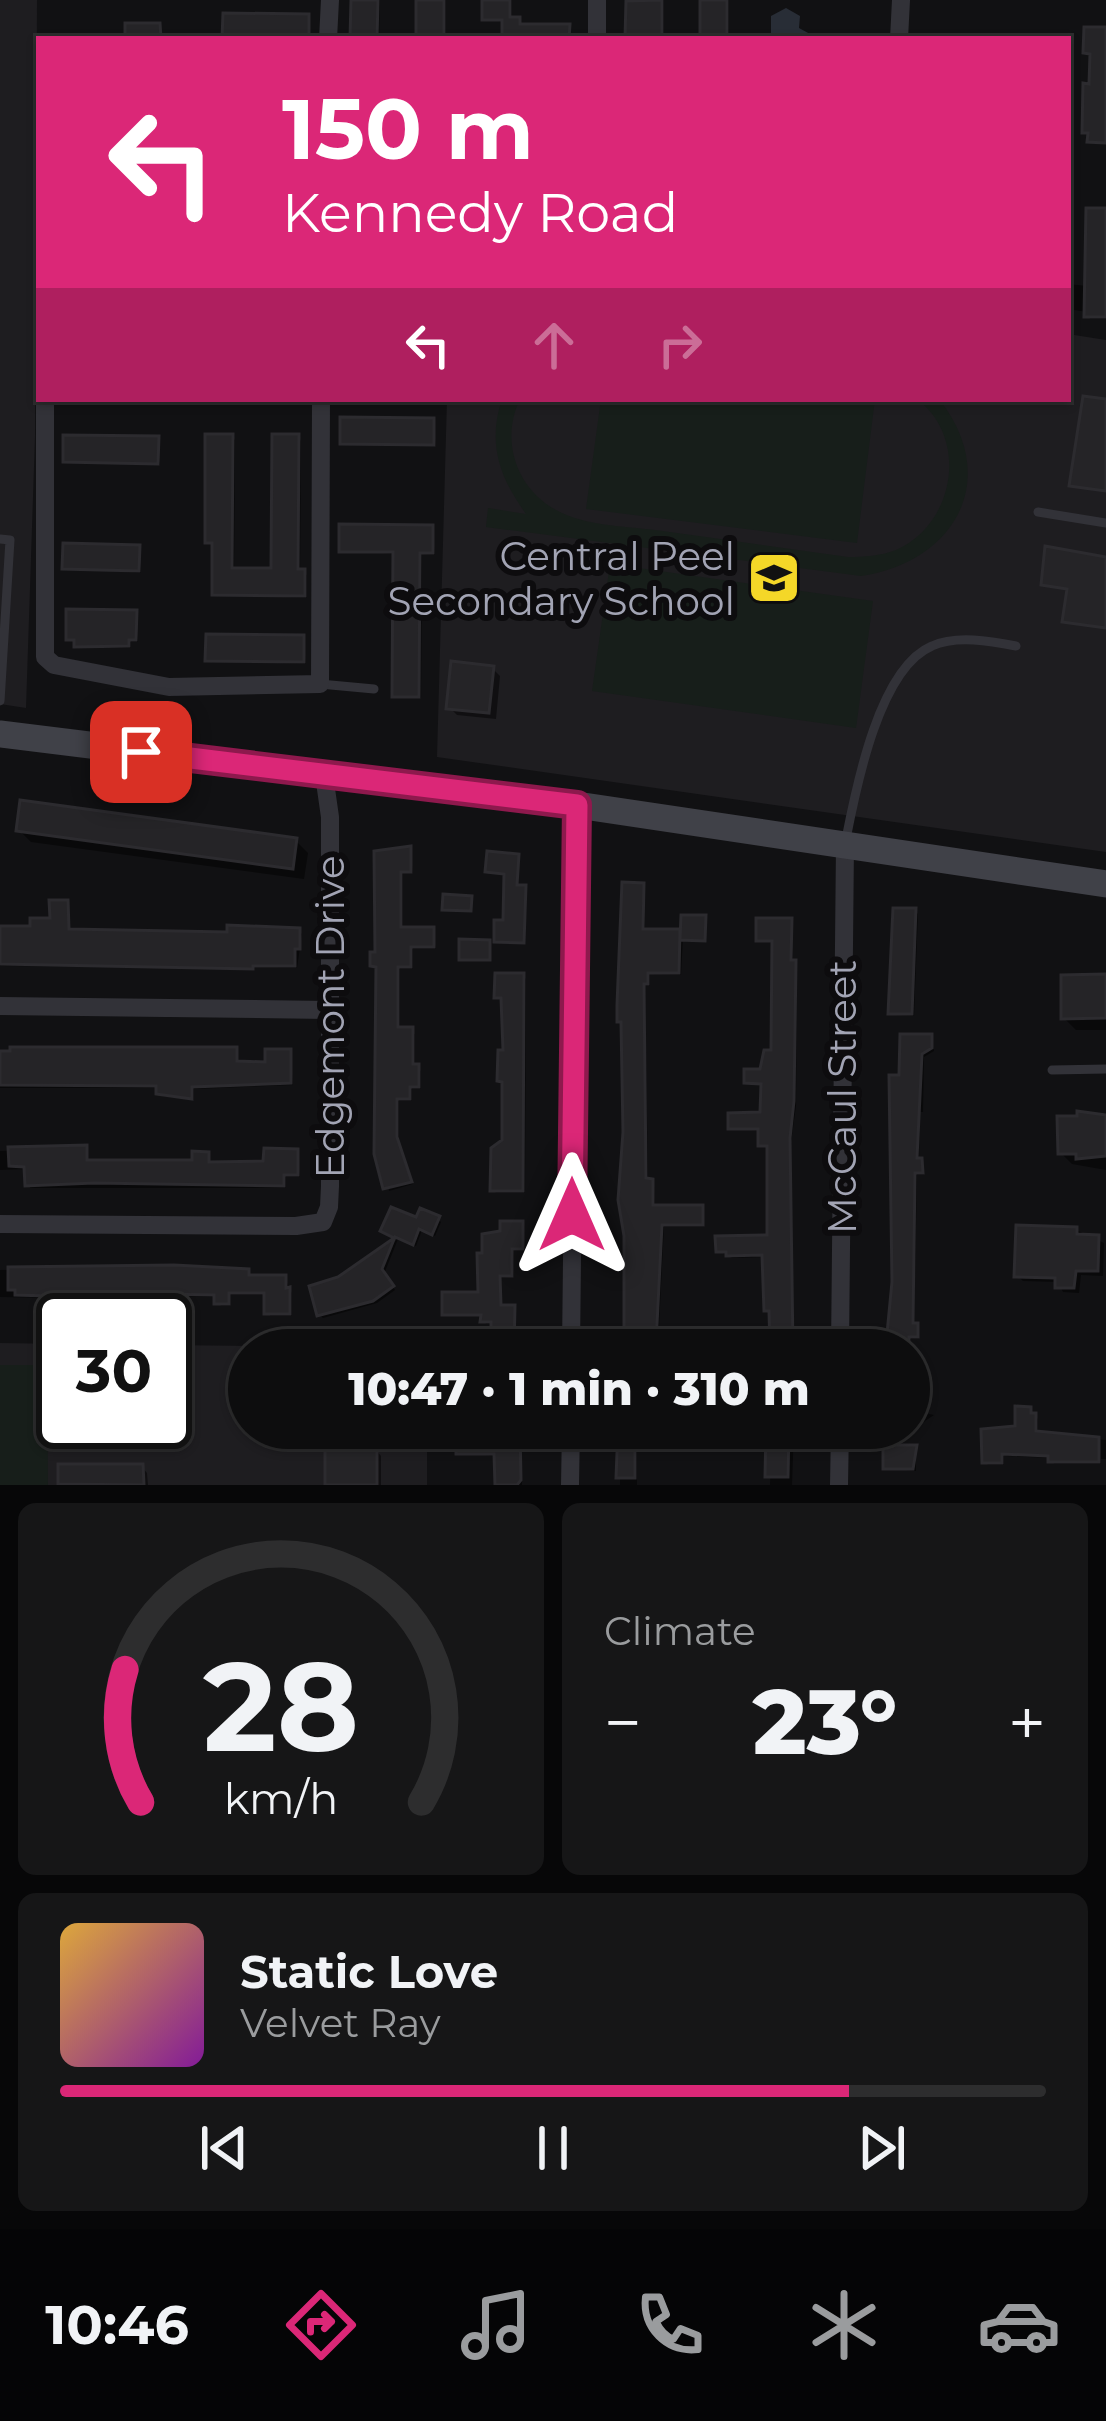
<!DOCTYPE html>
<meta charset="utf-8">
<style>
:root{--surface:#0d0d0e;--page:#161617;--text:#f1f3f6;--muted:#9a9c9e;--line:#2d2d2e;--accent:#db2777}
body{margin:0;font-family:Montserrat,sans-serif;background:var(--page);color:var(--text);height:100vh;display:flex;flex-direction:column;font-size:45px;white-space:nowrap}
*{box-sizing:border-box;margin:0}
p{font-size:39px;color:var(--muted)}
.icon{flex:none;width:66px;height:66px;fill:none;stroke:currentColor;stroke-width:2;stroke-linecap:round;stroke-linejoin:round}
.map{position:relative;height:1485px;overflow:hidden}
.details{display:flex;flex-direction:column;gap:18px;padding:18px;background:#070708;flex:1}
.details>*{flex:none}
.banner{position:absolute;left:36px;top:36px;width:1035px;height:366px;border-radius:0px;box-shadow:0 3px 9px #0004,0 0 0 3px var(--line);background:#db2777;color:#fff;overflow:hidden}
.speed{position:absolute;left:36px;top:1293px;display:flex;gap:24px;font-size:60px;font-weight:700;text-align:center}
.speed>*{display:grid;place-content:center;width:156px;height:156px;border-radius:50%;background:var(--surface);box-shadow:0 3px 9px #0004,0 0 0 3px var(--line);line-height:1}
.speed .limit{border:6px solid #111;border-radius:18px;background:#fff;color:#111}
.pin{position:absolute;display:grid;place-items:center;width:102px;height:102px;color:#fff;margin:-51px;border-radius:24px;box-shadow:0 6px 18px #0006}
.me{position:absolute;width:132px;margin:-66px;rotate:0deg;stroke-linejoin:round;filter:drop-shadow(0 0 9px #0008)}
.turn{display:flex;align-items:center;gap:42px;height:252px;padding:0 48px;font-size:54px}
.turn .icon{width:156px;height:156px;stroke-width:2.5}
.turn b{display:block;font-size:84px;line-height:102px}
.lanes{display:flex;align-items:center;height:114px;padding:0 48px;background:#0003;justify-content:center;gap:60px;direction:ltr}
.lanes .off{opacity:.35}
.big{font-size:90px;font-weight:800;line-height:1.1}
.details .tile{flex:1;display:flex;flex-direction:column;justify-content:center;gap:18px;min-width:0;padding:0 42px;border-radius:18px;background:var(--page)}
.details .dial{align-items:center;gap:0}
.dial svg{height:312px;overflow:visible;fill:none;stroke:var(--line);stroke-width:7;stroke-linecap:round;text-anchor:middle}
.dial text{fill:var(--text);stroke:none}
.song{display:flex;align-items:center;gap:36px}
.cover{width:144px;height:144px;border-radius:18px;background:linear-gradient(135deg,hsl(40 70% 55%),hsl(290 70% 35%))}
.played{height:12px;border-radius:6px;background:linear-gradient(90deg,var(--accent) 80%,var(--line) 80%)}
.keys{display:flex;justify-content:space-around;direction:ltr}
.heat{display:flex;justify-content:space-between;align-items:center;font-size:66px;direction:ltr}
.details .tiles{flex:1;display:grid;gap:18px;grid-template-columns:1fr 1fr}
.tile:last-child{grid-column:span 2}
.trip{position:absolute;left:228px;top:1329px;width:702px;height:120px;border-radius:60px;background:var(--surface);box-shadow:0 3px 9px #0004,0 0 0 3px var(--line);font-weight:800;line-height:120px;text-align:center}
.dock{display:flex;height:192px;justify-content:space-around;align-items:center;background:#050506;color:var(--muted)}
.dock .icon{width:84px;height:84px}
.dock .on{color:var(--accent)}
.dock b{font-size:54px;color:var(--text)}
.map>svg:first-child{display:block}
.built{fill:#1e1d20}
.green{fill:#171e1a}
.water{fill:#282d36}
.shadow{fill:#0007}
.building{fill:#252427;stroke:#2c2b2f;stroke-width:3}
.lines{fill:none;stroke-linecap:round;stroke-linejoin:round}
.lane{stroke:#323238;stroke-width:9}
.street{stroke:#323238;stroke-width:18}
.secondary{stroke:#404148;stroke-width:27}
.route-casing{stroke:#8e194d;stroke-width:30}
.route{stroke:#db2777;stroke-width:21}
.labels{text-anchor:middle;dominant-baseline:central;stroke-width:12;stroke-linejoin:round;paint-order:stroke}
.poi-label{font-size:39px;fill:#a2a4b4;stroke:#0d0c0e;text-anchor:end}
.street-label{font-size:39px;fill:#a2a4b4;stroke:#0d0c0e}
</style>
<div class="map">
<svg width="1106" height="1485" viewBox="0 0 1106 1485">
<rect width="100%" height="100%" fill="#111113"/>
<path class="built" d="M0,0H37L35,437L26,708L0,704Z
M1068,334L1106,340V852L437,757L447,399H1068Z
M0,1343L63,1344V1422H165V1345L426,1348L249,1350V1428H427V1485H0Z"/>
<path class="green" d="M502,399H520C500,440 516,488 556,510C585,526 623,526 655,530C720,539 784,548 848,557C865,557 880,556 896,550C954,525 970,439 917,399H939C1002,479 955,562 861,576L486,527L488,508L526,514C500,478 487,444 502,399Z
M601,399H875L857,543L586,509Z
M610,564L873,601L856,728L592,691Z
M0,1365H47L48,1485H0Z"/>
<path class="water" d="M786,8L800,16L799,28L810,34L811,39H771V16Z"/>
<path class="shadow" d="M354,0H380L379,39H353Z
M419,0H446V39H419Z
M485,0H512V20H519L522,27H568L571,39H505V22L485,19Z
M628,0H664V39H628Z
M703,0H729V39H703Z
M927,35L1017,37L1019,39H927Z
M1106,211V319H1090L1087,312L1068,309V284L1087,286Z
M433,421L436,446L343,442Z
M232,437L235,440L234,571L274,572L298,437L301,441L300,572L307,575V598L215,594V545L208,542Z
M157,439L160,465L66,461Z
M432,528L435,555L422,554L421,698H398L395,695V554L342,550Z
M139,548L141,573L65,568Z
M136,613L138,642H131V648H80L77,642L69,638Z
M303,638L306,664L208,660Z
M493,669L500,676L496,719L457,715L449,707Z
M19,830L296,841L308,853L304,879L31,842Z
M410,850L413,873H403V930H432L436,949H413V969H400V1030L415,1034V1067L421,1071V1089H412V1101H399V1143L413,1184L389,1191L376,968L373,965L378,955L377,854Z
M517,857L518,888L527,891L525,944L499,943L497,941L506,923L507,875L488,871Z
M643,886L645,932H679L683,937L681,975L650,974V986H645L648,1181L654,1184L655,1208H701L704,1227H664L658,1346L627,1350Z
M67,903L70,933L230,935L299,931L302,934L297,968L0,966V929H33L53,921Z
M915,911L918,914L914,1016L894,1015L891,1012Z
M790,921L793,962L797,966L796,1106L791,1142L794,1350H772L765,1257L732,1258L719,1251L770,1238V1148L761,1145V1131L730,1128L763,1115L764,1086L747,1082L763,1072L774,1053L775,943L759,940Z
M523,976L526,979L525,1193H496L493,1190L505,1142L506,1053L504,1000L497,996Z
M1106,979V1030H1076L1064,1018Z
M931,1037L934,1051L924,1057L923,1112H920L919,1161L924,1164V1175H917L914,1326L919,1329V1339H911V1410L934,1415L895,1441L893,1428H909V1350H889L902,1078Z
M236,1050L239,1064L268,1065L290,1052L293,1085L194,1089V1100L162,1096L159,1088H0V1054Z
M1093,1114H1106V1170L1072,1164L1061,1153Z
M86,1148L89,1163H195L208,1155L211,1165L266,1164L297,1152L300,1177H286V1188H30L27,1169L0,1170V1151Z
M438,1219L441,1222L435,1236L422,1230L416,1246L398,1239L384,1274L395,1290L377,1303L323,1318L320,1315L340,1280L398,1239L387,1234L418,1221Z
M522,1224L525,1251H513L514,1277L501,1278L502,1308L516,1311V1345L522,1350H499L494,1324H486L483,1316L445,1314L482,1295Z
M1076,1230L1104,1243L1103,1276L1081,1275L1079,1293L1063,1292L1058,1282L1023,1281L1017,1275Z
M188,1268L285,1278L292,1293V1316H270L267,1295H230V1306H221L218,1297L160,1296V1307H151V1311L55,1306L52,1298L0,1297V1270Z
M1030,1410L1038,1419V1434L1106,1440V1459H1101V1464H1054L1051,1458L1004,1456V1465H988L985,1462L1018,1428Z
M469,1428H522V1485H499L497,1456L459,1453Z
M616,1428H637V1485H620V1441L616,1438Z
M772,1428H794L792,1485H770Z
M916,1448V1471L886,1468Z
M376,1450L381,1456V1485H328Z
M61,1467H142L147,1473L148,1485H60Z"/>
<path class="building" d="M351,0H378L377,39H350Z
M416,0H444V39H416Z
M482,0H510V17H520V24H570L569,39H502V20H482Z
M662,0V39H625L626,1Z
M700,0H727V39H700Z
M223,13L309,14V39H222Z
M125,23H160L161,39H125Z
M1084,27H1106V143L1087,142L1088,133H1082L1083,83L1089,84L1090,54L1083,53Z
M1086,208H1106V317H1084Z
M1083,396L1106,399V491L1069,486Z
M340,417L434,418V445L340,444Z
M205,434H233L232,568H271L272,434H299L298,569H305V596L212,595V543H205Z
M63,435L159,436L158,464L63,462Z
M339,524L433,525V553H420L419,697H392L393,552H339Z
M63,543L140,545L139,571L62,569Z
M1045,546L1106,557V628L1062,622L1067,589L1041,585Z
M66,609L137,610L136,640H129V646L74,647V640H66Z
M206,634L304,635V662L205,661Z
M451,661L494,666L489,713L446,709Z
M20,800L297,838L293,869L16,831Z
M411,846V872H401V927H434V947H411V967H398V1027H413V1064H419V1087H410V1099H397V1137L412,1182L383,1189L374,1154L376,967L370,966V952H375L374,851Z
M487,851L519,854L517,885H526L524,943L494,942V920H503L504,874L485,872Z
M622,882L644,883L643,929H680L679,973H648V984H644L646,1178L653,1179V1205H703V1225H662L656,1344L648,1345V1350H624V1236L618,1200L623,1132L621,1022H617V1005Z
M443,894L472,896L471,911L442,910Z
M49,900H68L69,929L227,932V925L300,928V949H295V966H253V969L0,964V926H30V918H50Z
M893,908H916L912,1014H888Z
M681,915H706L705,941L680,940Z
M756,918H792L791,960H796L794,1101L790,1138L793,1350H770L769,1311H764L762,1255L726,1256V1252H716L715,1236L767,1235V1146H758V1129H728V1113L760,1112L761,1084L744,1083V1069H760L764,1050H771L772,941H756Z
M459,939L490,940V960H459Z
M495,973H524L523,1191H490L491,1148L502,1140V1082L497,1081L498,1050H503L501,998H494Z
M1106,974V1018L1061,1019V975Z
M900,1034H932V1048L922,1054L917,1158H922L923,1173H915L913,1323H918V1337H909V1344H886L892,1282L889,1075H899Z
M10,1047H237V1061L265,1062V1049H291V1083L192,1087V1099L156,1094V1086L0,1085V1051H10Z
M1077,1111L1106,1115V1156L1076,1159V1154H1058L1057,1116H1077Z
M87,1145V1160H192V1151L209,1152V1162L263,1161L264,1148L298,1149V1175H284V1186L94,1183L25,1186L24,1167L9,1166L8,1147Z
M391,1207L416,1217L420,1208L440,1216L432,1235L419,1229L413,1245L395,1237L382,1269L394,1286L373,1301L317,1316L309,1286L338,1277L394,1238L380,1231Z
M500,1221H523V1249H512V1276H500L501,1305H515L514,1350H495L496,1329H491V1322H480L481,1315H442V1292H478L477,1253H482V1234L500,1231Z
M1016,1225L1077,1227V1234L1099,1235L1098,1271H1076L1074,1288H1055V1278L1014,1277Z
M174,1265L249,1269V1275H286V1288L290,1287V1314H264V1293H229V1304H214V1295L158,1294V1305H149V1309L113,1310V1305L49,1304V1296L15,1295V1290H8V1267Z
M1015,1406L1031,1407V1413H1036V1431L1099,1437V1462H1048V1456L1002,1454V1463H982L981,1429L1015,1426Z
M466,1428H520L521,1480L517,1485H495L494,1454H456V1430Z
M618,1428H635V1478H616Z
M766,1428H789L788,1477H765Z
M883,1445H917L913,1469H883Z
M325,1447H377V1485H325Z
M58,1464H143L144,1485L58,1484Z"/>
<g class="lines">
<path class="lane" d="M1038,512L1106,523
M0,539L10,540L0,701
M320,684L374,689
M846,839C856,788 879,668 932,646C956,635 991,641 1016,646
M1052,1070L1106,1069"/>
<path class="street" d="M328,39L330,0
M597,39V0
M899,39L901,0
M45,399V657L54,665L169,687L320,684L321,399
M0,1006L329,1010
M0,1224L296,1226L323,1222L329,1207L330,1186V817L324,775
M571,1350L577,805
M840,1350L845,844
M570,1485L571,1428
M839,1485L840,1428"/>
<path class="secondary" d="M0,734L577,805L1106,884"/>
</g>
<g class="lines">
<g class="route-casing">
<path id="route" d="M141,752L577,805L572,1215"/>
</g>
<use href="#route" class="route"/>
</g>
<defs>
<g id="school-square" transform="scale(2.7)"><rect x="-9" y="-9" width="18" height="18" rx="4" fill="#f4d728" stroke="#0d0c0e"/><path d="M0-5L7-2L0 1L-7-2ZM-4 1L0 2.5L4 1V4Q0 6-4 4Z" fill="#111"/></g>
</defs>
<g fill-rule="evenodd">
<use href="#school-square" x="774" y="578"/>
</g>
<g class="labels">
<g class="poi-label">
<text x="735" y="556">Central Peel<tspan x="735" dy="45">Secondary School</tspan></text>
</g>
<g class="street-label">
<text transform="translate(330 1017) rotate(-90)">Edgemont Drive</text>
<text transform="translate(842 1097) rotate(-90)">McCaul Street</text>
</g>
</g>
</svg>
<div class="speed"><div class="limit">30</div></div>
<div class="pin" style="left:141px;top:752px;background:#d93025"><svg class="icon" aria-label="arrive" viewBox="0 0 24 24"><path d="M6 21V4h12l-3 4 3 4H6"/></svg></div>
<svg class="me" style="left:572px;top:1215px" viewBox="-20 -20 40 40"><path d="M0-17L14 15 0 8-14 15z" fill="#db2777" stroke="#fff" stroke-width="4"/></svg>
<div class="trip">10:47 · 1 min · 310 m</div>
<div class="banner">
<div class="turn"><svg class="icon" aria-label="left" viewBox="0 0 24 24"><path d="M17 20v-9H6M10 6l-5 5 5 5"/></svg><div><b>150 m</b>Kennedy Road</div></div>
<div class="lanes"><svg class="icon" aria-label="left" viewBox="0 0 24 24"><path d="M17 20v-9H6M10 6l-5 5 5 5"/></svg><svg class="icon off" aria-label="ahead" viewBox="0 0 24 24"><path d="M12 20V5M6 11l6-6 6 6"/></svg><svg class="icon off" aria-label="right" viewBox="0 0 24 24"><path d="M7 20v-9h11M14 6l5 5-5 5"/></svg></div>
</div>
</div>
<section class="details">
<div class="tiles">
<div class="tile dial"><svg viewBox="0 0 100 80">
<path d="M14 69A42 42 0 1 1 86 69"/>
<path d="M14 69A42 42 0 0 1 10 35" stroke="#db2777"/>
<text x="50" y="56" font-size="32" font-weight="700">28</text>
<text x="50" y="72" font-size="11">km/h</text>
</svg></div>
<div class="tile"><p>Climate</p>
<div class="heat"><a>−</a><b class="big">23°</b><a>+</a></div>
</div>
<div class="tile">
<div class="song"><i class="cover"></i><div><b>Static Love</b><p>Velvet Ray</p></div></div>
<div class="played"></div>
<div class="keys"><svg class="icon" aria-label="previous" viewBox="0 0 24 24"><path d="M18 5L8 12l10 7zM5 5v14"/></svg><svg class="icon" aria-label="pause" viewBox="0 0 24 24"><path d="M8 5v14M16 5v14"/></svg><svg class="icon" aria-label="next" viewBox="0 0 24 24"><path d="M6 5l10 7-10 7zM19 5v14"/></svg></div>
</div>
</div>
</section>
<nav class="dock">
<b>10:46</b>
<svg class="icon on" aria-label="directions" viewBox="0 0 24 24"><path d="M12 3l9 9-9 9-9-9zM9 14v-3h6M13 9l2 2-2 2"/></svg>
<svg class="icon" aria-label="music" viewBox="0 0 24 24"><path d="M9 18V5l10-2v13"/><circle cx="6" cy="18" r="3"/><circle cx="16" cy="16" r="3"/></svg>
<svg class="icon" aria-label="phone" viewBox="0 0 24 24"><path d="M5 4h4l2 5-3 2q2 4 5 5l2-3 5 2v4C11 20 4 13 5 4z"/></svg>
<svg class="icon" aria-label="climate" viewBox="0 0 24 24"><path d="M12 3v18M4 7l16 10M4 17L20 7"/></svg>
<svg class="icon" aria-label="car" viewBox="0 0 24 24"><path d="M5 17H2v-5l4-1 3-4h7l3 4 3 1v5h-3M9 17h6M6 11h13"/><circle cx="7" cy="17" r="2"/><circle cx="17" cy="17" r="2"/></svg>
</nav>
